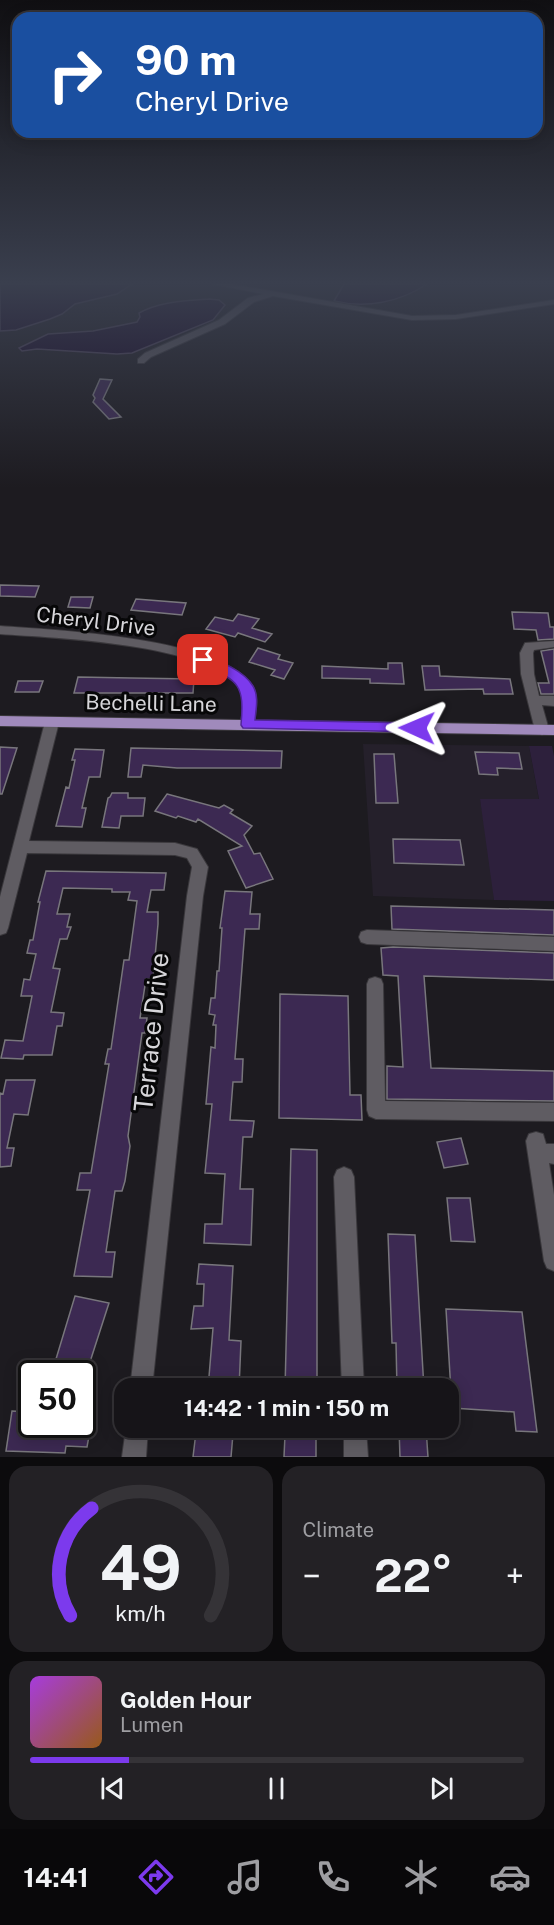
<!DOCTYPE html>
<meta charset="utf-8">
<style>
:root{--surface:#161418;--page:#232125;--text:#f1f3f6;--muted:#9e9ea2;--line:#353337;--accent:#7c3aed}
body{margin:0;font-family:"Public Sans",sans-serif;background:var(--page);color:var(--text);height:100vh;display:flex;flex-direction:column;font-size:22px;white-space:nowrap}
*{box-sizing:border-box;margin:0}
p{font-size:20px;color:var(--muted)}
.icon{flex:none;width:33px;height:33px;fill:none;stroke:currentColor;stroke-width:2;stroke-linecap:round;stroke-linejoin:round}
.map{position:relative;height:1457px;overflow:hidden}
.side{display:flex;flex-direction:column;gap:9px;padding:9px;background:#0c0b0d;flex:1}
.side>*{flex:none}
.guide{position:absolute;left:12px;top:12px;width:531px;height:126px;border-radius:18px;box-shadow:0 3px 15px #0003,0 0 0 2px var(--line);background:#1a4fa0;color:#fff;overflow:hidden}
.speed{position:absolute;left:18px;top:1360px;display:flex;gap:12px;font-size:30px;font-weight:700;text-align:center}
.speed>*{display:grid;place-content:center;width:78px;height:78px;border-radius:50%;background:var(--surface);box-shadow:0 3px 15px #0003,0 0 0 2px var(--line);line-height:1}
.speed .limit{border:3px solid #111;border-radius:9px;background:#fff;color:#111}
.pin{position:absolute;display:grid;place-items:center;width:51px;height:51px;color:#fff;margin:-26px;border-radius:12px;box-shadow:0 3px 9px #0006}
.me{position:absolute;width:66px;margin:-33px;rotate:271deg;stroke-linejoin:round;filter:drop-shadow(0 0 4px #0008)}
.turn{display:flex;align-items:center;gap:21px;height:126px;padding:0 24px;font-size:27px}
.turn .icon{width:78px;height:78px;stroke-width:2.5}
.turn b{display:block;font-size:42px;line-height:51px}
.big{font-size:45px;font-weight:700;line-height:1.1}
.side .card{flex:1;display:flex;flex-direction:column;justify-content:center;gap:9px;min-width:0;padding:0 21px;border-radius:18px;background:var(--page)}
.side .dial{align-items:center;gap:0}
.dial svg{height:156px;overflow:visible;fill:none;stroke:var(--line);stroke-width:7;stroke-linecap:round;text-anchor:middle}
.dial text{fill:var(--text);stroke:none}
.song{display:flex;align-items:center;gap:18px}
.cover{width:72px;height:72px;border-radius:9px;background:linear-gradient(135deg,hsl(280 70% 55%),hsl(30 70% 35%))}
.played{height:6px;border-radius:3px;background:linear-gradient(90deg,var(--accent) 20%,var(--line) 20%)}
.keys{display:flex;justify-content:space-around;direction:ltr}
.heat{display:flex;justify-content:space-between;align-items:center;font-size:33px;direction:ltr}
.side .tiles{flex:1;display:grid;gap:9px;grid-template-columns:1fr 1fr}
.card:last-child{grid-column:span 2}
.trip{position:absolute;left:114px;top:1378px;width:345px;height:60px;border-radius:18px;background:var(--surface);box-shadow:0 3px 15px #0003,0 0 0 2px var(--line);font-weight:700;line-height:60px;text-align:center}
.tab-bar{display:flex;height:96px;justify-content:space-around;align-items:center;background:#09080a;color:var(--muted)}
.tab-bar .icon{width:42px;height:42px}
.tab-bar .on{color:var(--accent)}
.tab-bar b{font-size:27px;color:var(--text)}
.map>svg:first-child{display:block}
.built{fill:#25202b}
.green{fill:#2d203c}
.water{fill:#130224;stroke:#4e425b;stroke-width:1.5}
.building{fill:#3c2952;stroke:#78767c;stroke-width:1.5}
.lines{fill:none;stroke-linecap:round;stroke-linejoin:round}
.minor-casing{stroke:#3a383c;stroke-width:2}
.major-casing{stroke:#3a383c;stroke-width:2}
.minor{fill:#5f5c62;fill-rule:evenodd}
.major{fill:#a08abc;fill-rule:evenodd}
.route{fill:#7c3aed;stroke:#51269a;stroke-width:1.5}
.labels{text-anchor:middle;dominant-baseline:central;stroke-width:6;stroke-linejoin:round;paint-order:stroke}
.street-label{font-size:21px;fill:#d7d6da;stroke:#070708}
.near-street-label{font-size:26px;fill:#d7d6da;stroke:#070708}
</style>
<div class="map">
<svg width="554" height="1457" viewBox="0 0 554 1457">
<rect width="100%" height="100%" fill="#1d1b20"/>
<path class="built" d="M363,744L529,746L539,800L480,799L492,867L494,900L373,896Z"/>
<path class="green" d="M529,746H552L554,756V901L494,900L480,799H539Z"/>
<path class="water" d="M0,284H132L117,294L75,304L62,314L50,319L16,330L0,331Z
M344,284H427C400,302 366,309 334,301Z
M209,299L219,300L225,305L213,320L132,353L117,354L37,349L22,351L19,348L48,334L93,331L137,322L140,317L139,313C160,301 186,301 209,299Z"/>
<path class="building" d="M100,379L112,380L103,399L121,417L109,419L93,402L95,398L93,395Z
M0,585L39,586L35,597L0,596Z
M71,597H93L90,608L68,607Z
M136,599L186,603L182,615L131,610Z
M512,612L548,613L550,627H554V639L538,640L536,630L514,629Z
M238,614L259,619L252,628L272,634L265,642L238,633L235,637L206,629L215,617L233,621Z
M258,648L280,655L278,659L293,663L284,679L271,675L275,670L249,662Z
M554,649V694H541L538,683H549L541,651Z
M388,663H402L404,684L370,683V679L322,678V666L388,669Z
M422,666H439L440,676L510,679L513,694H484L483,689L425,690Z
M78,677L131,678L194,679L193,693H74Z
M18,681H43L39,692H15Z
M0,747L17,748L2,794H0Z
M131,748L282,751L281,768H177L143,765L141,777H128Z
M75,749L104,750L100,777H89L82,808H86L82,827L56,826L66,787L69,788L75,760H72Z
M475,752L519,753L522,769L497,768L498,775L479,774Z
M374,754H394L398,803H376Z
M112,793H128V798H145L143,816H121L119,828L102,827L108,798L110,797Z
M167,794L219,808L224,805L233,810L230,813L252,826L244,835L254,854L260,853L273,879L246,888L228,851L242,846L198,819L196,822L178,816L176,818L155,811Z
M393,839L460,840L464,865L394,863Z
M46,871L166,873L164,890H151L147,912H158V924L153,979H146L140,1018H147L145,1033H142L128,1136L130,1146L125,1181L122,1191H115L106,1252H115L112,1277L74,1276L90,1190H77L80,1173H91L109,1064H105L108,1049H111L124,960H129L137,901L128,900L130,892H112V889L63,888L57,914H70L67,927H71L67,939H60L53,968L60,969L51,1012L64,1013L62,1026H57L52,1055H24L23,1059L1,1058L5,1040L23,1041L32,996H21L24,979L30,980L36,954L27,953L30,940H33L40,902H38Z
M225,891L252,892L250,914H260L259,929H245L235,1059H243L242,1082H233L230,1120L254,1121L252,1137H243L240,1189H253L251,1245L204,1243L205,1224H222L225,1174L205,1173L212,1104H206L211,1047L215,1048L216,1025H213L215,1015L209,1014L211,998H215L217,971H219L222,928H220Z
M391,906L554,910V935L392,929Z
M393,947L554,953V980L424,976L431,1068L554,1071V1101L387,1099V1066L403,1067L398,976L383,975L381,948Z
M280,994L348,996L350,1095H361L362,1120L279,1118Z
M6,1080H35L28,1115L14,1114L7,1148H14L11,1166L0,1167V1093L3,1094Z
M461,1138L468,1164L444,1168L437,1142Z
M291,1149L317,1150V1389H285Z
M447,1198H470L475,1242L451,1241Z
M388,1234L415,1235L424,1389H397L396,1343H392Z
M199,1264L233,1266L229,1340L241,1341L239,1389H208L213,1328L191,1329L194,1306H203L204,1284H197Z
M75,1296L109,1303L88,1368L56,1359Z
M446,1309L522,1312L537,1432L516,1431L514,1412L452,1408Z
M12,1411L32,1412V1425H91L87,1447L66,1446L65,1453L6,1451Z
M399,1428H426L428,1457H400Z
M196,1432L233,1434L231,1457H193Z
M285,1435L316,1436V1457H284Z"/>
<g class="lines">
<g class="minor-casing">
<path id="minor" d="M213,284H231L412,316L456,315L554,300V304L456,319L412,320L273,296L254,302L225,324L151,357L144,363H138V359L145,353L219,320L248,298L263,294Z
M0,626C53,630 228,637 254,689C259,700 255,713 254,725L247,730L240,725C242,715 247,698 241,689C207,643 55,638 0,634Z
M554,641V647L534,650L533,653L534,674L539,696H554V706L542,705L549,730L542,735L535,730L521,674L520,653L525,643Z
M52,717L59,722L29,841L175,843L197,849L208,867L203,896L152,1389H130L187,896L192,867L187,858L175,855L27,853L8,928L6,933L0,935V897L45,722Z
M367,930L554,937V951L367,944L361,942L359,937L361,932Z
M375,977L381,979L383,984L385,1101L554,1103V1121L376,1119L369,1116L367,1110V984L369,979Z
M536,1132L543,1134L546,1144H554V1164L549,1163L554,1195V1271L547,1268L544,1261L526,1141L529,1134Z
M344,1167L351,1170L354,1177L364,1389H342L334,1177L337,1170Z
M126,1428H148L146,1457H122Z
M344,1428H366L368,1457H344Z"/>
</g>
<g class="major-casing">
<path id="major" d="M0,716L554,725V735L0,726Z"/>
</g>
<use href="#minor" class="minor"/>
<use href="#major" class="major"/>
</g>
<linearGradient id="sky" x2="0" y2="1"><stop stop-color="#100f12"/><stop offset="0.58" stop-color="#3a3f4e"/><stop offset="1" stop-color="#3a3f4e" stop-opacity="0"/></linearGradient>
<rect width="554" height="488" fill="url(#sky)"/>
<path class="route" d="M203,656C219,660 244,671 253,686C259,696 256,709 255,720L417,723L423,728L417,732L243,728L241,725C245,681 237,681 199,663L197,660Z"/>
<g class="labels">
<g class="street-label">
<text transform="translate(96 621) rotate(7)">Cheryl Drive</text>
<text transform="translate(151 703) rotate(1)">Bechelli Lane</text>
</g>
<g class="near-street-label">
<text transform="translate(151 1032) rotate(-84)">Terrace Drive</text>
</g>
</g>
</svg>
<div class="speed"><div class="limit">50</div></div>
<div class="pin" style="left:203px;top:660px;background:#d93025"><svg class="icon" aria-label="arrive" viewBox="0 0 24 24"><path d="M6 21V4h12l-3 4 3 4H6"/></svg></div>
<svg class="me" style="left:417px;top:728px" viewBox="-20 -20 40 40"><path d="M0-17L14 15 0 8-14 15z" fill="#7c3aed" stroke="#fff" stroke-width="4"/></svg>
<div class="trip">14:42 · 1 min · 150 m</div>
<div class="guide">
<div class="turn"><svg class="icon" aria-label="right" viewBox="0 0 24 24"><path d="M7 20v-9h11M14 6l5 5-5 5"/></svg><div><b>90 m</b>Cheryl Drive</div></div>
</div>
</div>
<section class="side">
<div class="tiles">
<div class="card dial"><svg viewBox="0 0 100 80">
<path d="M14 69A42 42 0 1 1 86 69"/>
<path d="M14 69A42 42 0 0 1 25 14" stroke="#7c3aed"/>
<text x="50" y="56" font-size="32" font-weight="700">49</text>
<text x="50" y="72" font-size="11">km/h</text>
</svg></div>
<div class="card"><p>Climate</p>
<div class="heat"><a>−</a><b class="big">22°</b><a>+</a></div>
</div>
<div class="card">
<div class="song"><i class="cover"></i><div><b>Golden Hour</b><p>Lumen</p></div></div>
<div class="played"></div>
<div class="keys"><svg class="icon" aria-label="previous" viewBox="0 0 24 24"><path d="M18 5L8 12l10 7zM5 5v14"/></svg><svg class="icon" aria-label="pause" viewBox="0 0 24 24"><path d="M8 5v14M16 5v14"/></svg><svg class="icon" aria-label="next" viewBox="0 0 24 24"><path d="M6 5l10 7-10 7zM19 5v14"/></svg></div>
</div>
</div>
</section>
<nav class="tab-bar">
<b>14:41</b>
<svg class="icon on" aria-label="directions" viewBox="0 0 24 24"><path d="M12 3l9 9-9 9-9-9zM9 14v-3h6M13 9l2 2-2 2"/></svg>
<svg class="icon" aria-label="music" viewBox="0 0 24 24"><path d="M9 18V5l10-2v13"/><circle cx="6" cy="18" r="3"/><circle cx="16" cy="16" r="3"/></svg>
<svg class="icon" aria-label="phone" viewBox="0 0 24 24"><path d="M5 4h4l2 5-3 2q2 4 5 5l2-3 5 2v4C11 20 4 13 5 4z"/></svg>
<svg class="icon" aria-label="climate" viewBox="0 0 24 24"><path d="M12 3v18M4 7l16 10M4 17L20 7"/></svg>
<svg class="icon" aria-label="car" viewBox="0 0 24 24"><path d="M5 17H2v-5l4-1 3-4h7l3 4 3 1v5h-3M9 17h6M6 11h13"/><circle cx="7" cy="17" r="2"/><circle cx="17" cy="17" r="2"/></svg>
</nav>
